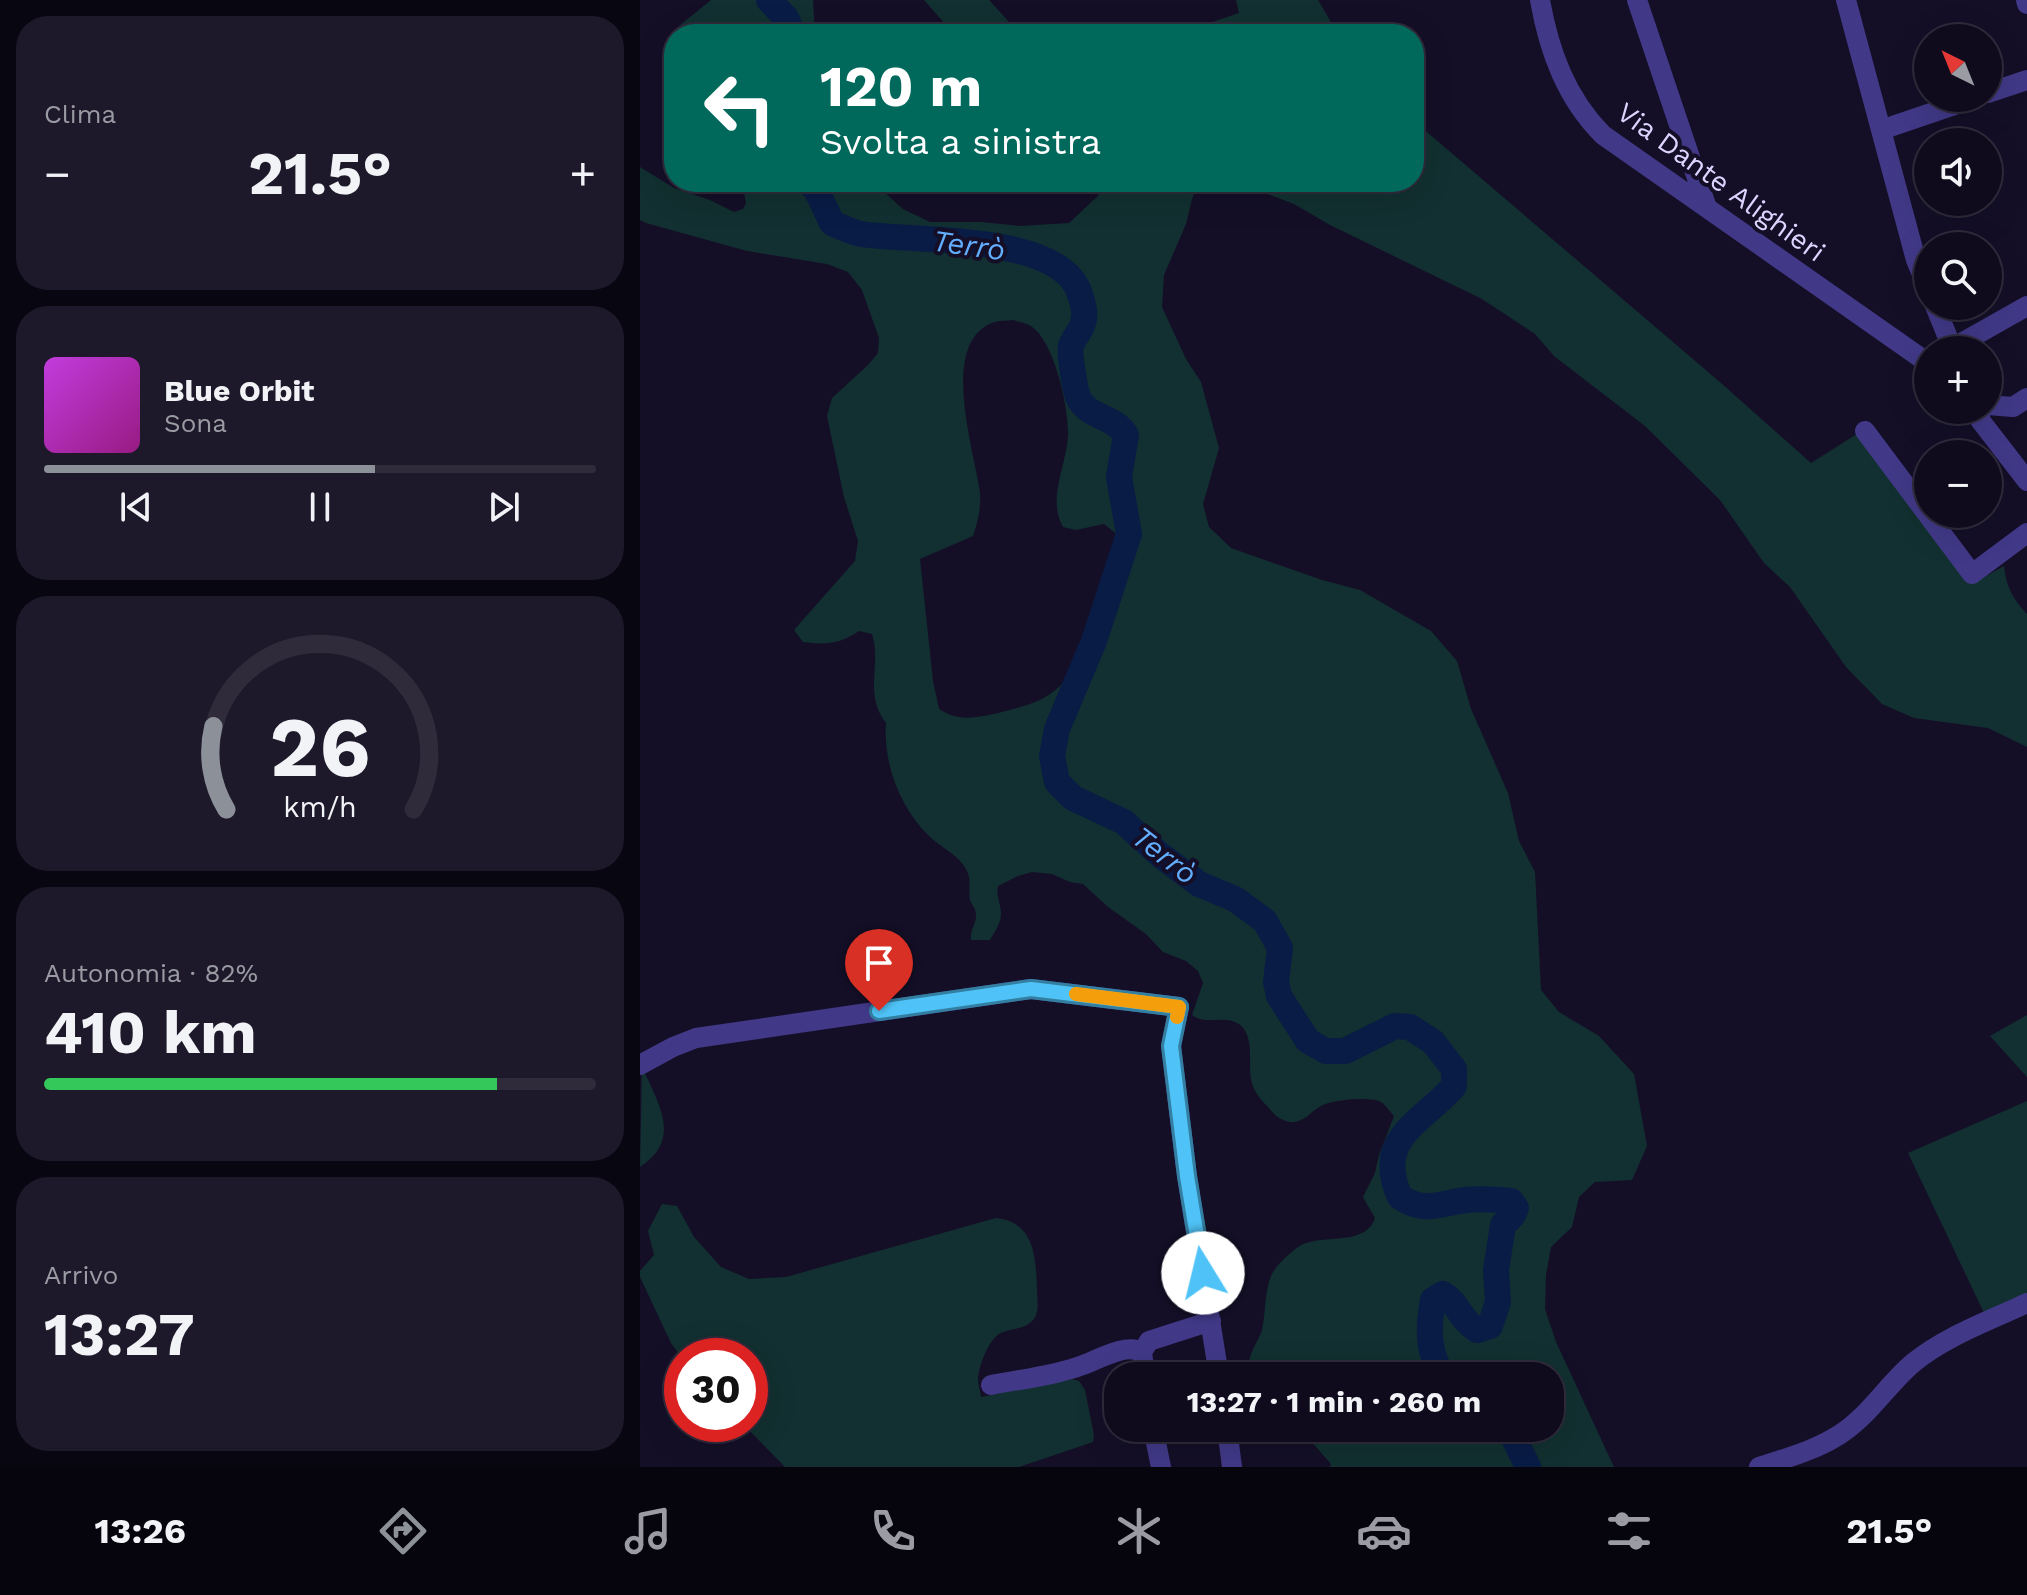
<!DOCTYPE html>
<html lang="it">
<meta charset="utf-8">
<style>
:root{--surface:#0f0b1d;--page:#1d192a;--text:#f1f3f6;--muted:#9b9ba4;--line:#2f2b3b;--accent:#8c9099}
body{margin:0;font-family:"Work Sans",sans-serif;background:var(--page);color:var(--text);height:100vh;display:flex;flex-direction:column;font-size:30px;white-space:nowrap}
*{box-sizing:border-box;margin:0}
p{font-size:26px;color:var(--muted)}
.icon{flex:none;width:44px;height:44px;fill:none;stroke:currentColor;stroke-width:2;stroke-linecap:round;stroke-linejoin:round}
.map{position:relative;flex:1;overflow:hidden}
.side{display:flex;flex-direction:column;gap:16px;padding:16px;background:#080610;width:640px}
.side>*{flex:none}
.hud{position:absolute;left:24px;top:24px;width:760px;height:168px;border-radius:32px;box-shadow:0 8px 32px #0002,0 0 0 2px var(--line);background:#00695c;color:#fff;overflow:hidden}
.needle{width:52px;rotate:317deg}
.controls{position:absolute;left:1274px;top:24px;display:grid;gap:16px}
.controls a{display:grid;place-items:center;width:88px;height:88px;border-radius:50%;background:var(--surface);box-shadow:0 8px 32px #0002,0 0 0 2px var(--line);font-size:40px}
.speed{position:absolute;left:24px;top:1338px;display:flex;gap:16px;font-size:40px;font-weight:700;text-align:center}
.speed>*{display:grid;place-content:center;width:104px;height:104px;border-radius:50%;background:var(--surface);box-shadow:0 8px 32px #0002,0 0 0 2px var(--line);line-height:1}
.speed .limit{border:12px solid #d22;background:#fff;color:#111}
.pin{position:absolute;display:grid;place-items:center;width:68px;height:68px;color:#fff;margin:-82px -34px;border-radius:50% 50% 50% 0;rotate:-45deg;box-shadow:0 0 8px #0007}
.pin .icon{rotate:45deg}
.me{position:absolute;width:88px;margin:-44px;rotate:351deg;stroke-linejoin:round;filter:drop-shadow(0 0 6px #0008)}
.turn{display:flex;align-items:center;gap:28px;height:168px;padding:0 24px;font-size:36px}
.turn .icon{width:104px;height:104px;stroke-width:2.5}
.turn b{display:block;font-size:56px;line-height:68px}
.big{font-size:60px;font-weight:700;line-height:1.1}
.side .tile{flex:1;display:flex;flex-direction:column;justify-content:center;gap:12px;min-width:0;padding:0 28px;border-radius:32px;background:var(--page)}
.side .dial{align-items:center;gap:0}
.dial svg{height:208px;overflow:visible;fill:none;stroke:var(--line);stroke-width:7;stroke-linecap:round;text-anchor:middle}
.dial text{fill:var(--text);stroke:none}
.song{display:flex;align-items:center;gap:24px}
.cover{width:96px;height:96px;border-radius:12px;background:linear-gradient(135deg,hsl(290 70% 55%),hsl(310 70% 35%))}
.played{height:8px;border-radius:4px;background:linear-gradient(90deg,var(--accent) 60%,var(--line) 60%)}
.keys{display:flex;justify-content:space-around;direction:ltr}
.heat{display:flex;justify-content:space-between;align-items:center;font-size:44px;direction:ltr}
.charge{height:12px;border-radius:6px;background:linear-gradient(90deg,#34c759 82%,var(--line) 0)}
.trip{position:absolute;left:464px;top:1362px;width:460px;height:80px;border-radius:32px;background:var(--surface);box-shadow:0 8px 32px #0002,0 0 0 2px var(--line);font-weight:700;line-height:80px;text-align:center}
.menu{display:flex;height:128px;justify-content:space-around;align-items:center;background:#06040c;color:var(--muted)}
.menu .icon{width:56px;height:56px}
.menu .selected{color:var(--accent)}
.menu b{font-size:36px;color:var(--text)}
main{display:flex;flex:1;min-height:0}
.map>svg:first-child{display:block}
.green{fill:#123031;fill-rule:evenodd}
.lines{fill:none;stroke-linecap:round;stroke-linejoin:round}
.river{stroke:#091c46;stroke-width:26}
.minor{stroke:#413987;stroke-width:20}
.route-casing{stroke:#337fa1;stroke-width:20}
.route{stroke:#4fc3f7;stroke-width:14}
.slow{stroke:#f59e0b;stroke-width:14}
.labels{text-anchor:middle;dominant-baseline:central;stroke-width:8;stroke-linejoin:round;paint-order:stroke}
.street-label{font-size:28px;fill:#dcd5ff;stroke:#140f27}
.water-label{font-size:30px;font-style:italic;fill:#63aeff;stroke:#140f27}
</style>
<main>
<section class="side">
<div class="tile"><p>Clima</p>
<div class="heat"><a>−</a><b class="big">21.5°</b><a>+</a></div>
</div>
<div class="tile">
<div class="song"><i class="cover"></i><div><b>Blue Orbit</b><p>Sona</p></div></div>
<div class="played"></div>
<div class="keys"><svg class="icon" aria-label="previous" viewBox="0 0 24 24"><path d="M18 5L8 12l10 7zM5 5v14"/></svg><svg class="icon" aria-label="pause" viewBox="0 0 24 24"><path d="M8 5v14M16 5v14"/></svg><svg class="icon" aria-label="next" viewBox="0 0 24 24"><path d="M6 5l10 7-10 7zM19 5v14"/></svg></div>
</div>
<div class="tile dial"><svg viewBox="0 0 100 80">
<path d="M14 69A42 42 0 1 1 86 69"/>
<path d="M14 69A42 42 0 0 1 9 37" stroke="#8c9099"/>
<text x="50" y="56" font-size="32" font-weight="700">26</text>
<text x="50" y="72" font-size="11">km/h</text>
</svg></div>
<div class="tile"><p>Autonomia · 82%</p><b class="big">410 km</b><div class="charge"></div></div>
<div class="tile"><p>Arrivo</p><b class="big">13:27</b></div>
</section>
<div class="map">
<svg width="1387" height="1467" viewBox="0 0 1387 1467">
<rect width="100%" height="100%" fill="#140f27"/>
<path class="green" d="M71,0H173L175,34H45L39,26Z
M284,0H349L380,34H314Z
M596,0H678L698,34H537L599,13Z
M774,121L1081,383L1171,463L1217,434L1335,582L1364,566C1366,587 1373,599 1387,614V747L1348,728L1274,718L1242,704L1206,667L1150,587L1124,563L1080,500L1005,426L914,356L895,334L842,299L690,225L654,204L614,189L610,182H774Z
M0,167L34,188L70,200L94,212L103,209L106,203L102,182H233L263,209L290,222H341L380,226L429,223L459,195L448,182H559L552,199L546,224L524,275L522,307L546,359L561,382L579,448L563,504L569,527L591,548L682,580L720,590L791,631L817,661L831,709L868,793L879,841L895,872L901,990L919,1012L959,1036L994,1074L1007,1146L992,1180L955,1182L939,1197L932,1227L911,1247L906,1275L905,1309L916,1342L974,1467H690L691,1464L670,1440L656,1435L650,1428H910V1376H612C609,1371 608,1372 609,1365C609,1352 618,1342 622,1330C626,1312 624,1291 632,1274C637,1264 649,1254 658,1247C681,1232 725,1248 735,1218L723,1197L735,1173L739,1155L754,1116C750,1112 746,1105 741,1102C730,1096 691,1100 681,1106C670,1112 663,1124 649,1122C640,1120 634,1115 629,1108C622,1101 614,1092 612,1083C607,1066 616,1036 599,1024C584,1014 566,1026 552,1015L563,983L558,971L546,961L523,952L506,934L468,907L443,884L430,882L412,874L392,872L378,876L358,886C356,897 361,904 361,914C361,923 354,933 350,940H331C330,930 335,926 336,917C337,909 332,906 330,900C328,889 332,879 326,869C318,854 301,848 289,836C260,808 243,763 246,723C223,693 242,665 232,634L219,631C200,644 185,645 163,642L154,630L215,561L218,541L204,497L187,416L192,398L228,365L238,353L239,338L222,290L208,272L187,264L107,251L6,223L0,220ZM373,320C379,322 387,323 391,326C415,342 429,409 428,436C426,468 407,498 423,527L436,530L464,524L478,535C466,572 445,661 420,686C403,703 380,707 358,713C336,718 319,722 299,709L293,681L280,559L333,536C338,521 341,509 340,493C335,452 297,340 355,322C360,320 368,321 373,320Z
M1387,1015V1077L1350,1036Z
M2,1067C18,1103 43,1139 0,1167Z
M1387,1101V1296L1345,1315L1268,1153Z
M22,1204L37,1206L54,1237L81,1267L109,1279L146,1277L356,1218C395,1222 396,1258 397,1290C397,1299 400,1312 393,1320C385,1330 369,1328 359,1334C348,1341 339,1366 338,1378C338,1384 340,1391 341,1397L431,1379L439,1381L445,1390L454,1435L453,1442L379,1467H145L103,1424H110V1356H42V1358L31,1343L0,1277V1271L14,1255L8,1231Z"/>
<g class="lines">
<path class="river" d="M129,0L146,18L153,34
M168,182L176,189L192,223C201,227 211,232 221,234C272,242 413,233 438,289C443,302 448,317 440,330C437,335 433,340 431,346C429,354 435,391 439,399C449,418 473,415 486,435L479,477L489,534L454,641L417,729L412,756L417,782L433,798L484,822L519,854L559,884L595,899L625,921L640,948L636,982L639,996L668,1041L686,1051H705L755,1026L770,1027L793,1042L814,1069V1086C783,1122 733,1138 760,1197C785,1214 800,1203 826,1200C841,1198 856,1200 871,1201L876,1208L873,1215L863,1225L856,1270L858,1302L850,1326L837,1330C818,1318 819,1303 803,1294L793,1300C788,1328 787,1352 803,1376
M869,1428L888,1467"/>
<path class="minor" d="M900,0C909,51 926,98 963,135L1288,363
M997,0L1067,208
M1206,0L1276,260L1288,288
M1386,0L1387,4
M1348,93L1387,80
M1241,130L1335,98
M1295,306L1313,350
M1309,350L1387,306
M1348,405L1373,407L1387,398
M1340,410V420L1387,481
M1225,431L1332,574L1387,533
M0,1065L33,1047L56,1038L391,989L539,1007L531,1046L547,1176L579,1376
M505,1376L502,1352L509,1341L571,1321
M351,1385C381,1379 414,1376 443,1365C460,1359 485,1343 502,1352
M513,1428L521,1467
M587,1428L592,1467
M1119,1467C1146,1458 1174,1451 1199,1435C1228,1417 1247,1385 1273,1363C1306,1336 1349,1321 1387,1303"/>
</g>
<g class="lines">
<g class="route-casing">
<path id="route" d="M239,1011L391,989L539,1007L531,1046L547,1176L563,1273"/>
</g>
<use href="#route" class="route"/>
<path class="slow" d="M436,994L539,1007L537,1017"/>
</g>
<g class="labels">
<g class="street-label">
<text transform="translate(1081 182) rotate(36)">Via Dante Alighieri</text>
</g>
<g class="water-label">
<text transform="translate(329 245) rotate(8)">Terrò</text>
<text transform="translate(525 855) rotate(38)">Terrò</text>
</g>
</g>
</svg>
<div class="controls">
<a><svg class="needle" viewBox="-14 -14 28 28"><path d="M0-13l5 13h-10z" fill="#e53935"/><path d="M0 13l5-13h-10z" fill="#9b9ba4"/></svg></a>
<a><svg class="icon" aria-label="sound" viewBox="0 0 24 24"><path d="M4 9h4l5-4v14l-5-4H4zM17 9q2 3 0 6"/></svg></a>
<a><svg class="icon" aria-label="search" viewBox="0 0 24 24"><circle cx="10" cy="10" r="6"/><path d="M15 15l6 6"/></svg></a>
<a>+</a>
<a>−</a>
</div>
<div class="speed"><div class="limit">30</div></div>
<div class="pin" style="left:239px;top:1011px;background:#d93025"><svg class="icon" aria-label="arrive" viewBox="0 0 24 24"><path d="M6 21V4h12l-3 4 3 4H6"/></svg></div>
<svg class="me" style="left:563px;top:1273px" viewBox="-20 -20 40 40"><circle r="19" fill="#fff"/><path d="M0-13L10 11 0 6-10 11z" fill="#4fc3f7"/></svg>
<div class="trip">13:27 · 1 min · 260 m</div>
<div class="hud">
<div class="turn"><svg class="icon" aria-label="left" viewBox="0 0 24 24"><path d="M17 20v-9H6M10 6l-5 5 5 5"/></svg><div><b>120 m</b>Svolta a sinistra</div></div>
</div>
</div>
</main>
<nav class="menu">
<b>13:26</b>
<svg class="icon selected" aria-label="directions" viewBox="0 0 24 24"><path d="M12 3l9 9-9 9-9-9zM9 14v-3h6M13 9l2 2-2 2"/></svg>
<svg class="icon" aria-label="music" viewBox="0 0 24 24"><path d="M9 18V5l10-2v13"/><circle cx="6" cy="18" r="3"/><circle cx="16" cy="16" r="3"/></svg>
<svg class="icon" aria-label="phone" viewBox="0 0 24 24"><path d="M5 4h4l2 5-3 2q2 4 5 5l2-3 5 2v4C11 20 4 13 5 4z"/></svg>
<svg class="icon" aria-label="climate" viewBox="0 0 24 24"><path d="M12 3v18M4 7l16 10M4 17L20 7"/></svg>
<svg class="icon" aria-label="car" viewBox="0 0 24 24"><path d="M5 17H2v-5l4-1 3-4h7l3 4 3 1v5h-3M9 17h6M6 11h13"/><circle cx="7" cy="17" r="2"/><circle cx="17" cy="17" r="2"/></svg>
<svg class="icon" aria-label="filters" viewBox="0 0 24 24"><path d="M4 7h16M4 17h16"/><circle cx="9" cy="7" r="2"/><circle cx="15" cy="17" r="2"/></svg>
<b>21.5°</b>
</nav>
